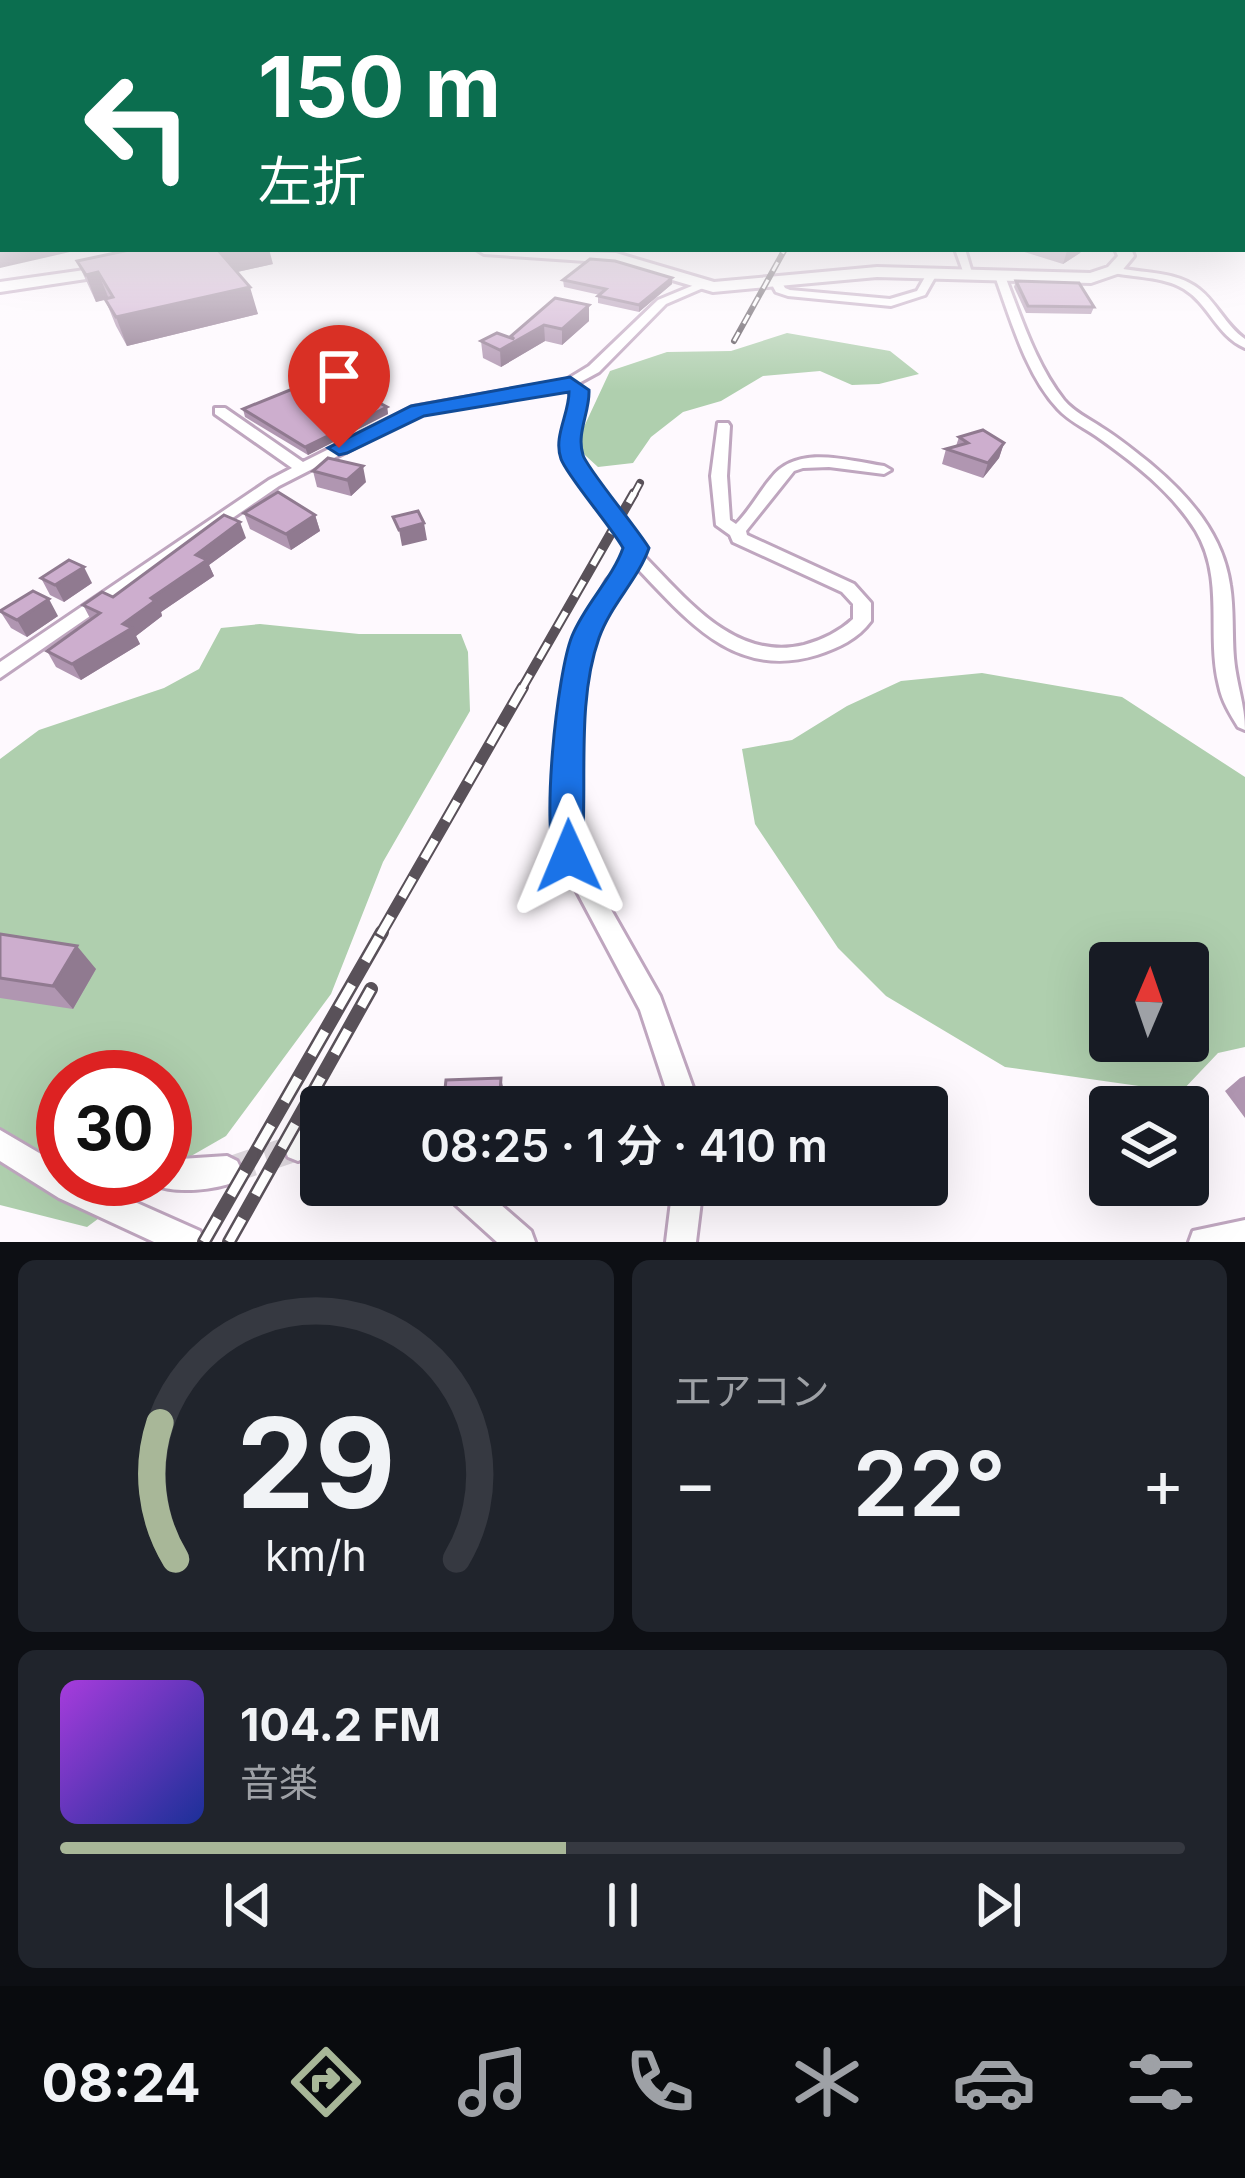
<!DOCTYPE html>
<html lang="ja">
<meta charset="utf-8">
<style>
:root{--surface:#171b24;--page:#20242c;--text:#f1f3f6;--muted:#9ea1a6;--line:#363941;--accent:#a8b798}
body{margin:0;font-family:Inter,"Noto Sans JP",sans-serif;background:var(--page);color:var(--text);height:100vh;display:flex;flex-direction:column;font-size:45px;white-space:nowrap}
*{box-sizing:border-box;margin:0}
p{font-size:39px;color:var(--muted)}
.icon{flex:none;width:66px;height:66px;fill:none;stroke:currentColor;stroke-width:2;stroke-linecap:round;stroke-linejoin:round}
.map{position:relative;height:1242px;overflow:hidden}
.details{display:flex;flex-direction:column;gap:18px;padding:18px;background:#0d0f14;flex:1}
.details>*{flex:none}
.top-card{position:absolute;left:0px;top:0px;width:1245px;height:252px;box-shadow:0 12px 48px #0002;background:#0b6e4f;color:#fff;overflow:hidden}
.needle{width:78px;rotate:2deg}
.tools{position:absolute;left:1089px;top:942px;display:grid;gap:24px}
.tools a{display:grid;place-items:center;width:120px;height:120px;border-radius:12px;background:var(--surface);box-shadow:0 12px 48px #0002;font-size:60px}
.speed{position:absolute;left:36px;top:1050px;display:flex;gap:24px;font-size:60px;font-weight:700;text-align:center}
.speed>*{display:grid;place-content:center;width:156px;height:156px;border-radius:50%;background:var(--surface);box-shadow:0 12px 48px #0002;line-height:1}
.speed .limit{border:18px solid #d22;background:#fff;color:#111}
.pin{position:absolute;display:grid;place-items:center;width:102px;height:102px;color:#fff;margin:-123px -51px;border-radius:50% 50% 50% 0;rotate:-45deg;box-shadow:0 0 12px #0007}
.pin .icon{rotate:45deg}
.me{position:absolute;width:132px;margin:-66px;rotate:359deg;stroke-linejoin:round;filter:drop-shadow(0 0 9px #0008)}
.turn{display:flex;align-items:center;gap:42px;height:252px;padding:0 60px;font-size:54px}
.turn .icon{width:156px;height:156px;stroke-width:2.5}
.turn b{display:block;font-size:84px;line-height:102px}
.big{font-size:90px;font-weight:600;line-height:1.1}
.details .tile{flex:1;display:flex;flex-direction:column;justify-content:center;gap:18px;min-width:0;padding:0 42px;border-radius:18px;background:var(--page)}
.details .dial{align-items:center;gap:0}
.dial svg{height:312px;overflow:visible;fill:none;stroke:var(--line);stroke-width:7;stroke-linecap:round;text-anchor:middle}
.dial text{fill:var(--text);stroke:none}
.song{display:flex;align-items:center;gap:36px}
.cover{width:144px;height:144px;border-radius:18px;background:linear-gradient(135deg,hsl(280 70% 55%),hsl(230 70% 35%))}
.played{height:12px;border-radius:6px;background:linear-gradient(90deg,var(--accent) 45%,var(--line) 45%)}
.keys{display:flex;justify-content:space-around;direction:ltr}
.heat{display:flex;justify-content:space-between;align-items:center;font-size:66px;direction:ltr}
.details .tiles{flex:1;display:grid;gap:18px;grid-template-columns:1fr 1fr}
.tile:last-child{grid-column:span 2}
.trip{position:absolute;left:300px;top:1086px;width:648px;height:120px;border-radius:12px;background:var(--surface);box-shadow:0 12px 48px #0002;font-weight:600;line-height:120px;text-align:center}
.tabs{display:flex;height:192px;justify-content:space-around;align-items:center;background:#090b0e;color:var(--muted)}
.tabs .icon{width:84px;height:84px}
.tabs .current{color:var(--accent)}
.tabs b{font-size:54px;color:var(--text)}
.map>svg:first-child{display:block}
.forest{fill:#afcfae;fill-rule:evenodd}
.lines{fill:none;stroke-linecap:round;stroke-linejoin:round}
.street-tunnel{stroke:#dcd6dc;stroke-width:27;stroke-dasharray:27 14;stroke-linecap:butt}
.street-casing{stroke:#bfa6bf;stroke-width:6}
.secondary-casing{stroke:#bfa6bf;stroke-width:6}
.street{fill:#fff;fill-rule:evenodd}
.secondary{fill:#fff;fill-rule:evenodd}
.rail-far4-casing{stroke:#595159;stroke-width:6}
.rail-far3-casing{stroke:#595159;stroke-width:8}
.rail-far2-casing{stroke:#595159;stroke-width:10}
.rail-far1-casing{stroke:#595159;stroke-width:12}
.rail-casing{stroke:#595159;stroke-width:14}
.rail-far4{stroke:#fff;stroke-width:3;stroke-dasharray:10;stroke-linecap:butt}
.rail-far3{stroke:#fff;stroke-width:4.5;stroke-dasharray:14;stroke-linecap:butt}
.rail-far2{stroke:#fff;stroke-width:6;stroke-dasharray:18;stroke-linecap:butt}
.rail-far1{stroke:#fff;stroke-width:8;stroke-dasharray:22;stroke-linecap:butt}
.rail{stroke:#fff;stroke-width:9;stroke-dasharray:27;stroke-linecap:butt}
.wall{fill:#b096b1}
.shaded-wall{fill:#907a90}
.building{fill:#cdaece;stroke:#907a90;stroke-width:3}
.route{fill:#1a73e8;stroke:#114b97;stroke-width:3}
</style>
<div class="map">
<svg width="1245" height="1242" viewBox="0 0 1245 1242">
<rect width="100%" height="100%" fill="#fef9fe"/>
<path class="forest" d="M787,333L890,351L919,374L879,384L852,385L820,371L763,376L721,401L683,412L651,437L633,463L598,467L575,446L610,371L667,352L731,351Z
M260,624L359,634H461L468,652L470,711L383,862L331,994L226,1136L165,1171V1077H63V1179H152L87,1227L0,1205V759L39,730L164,688L199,669L221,628Z
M982,673L1122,697L1245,777V1047L1218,1053L1181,1092L1005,1067L886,996L838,948L755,824L742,749L792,740L847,706L901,681ZM1188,963V1041H1110V963Z"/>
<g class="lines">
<path class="street-tunnel" d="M227,1171L298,1147"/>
<g class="street-casing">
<path id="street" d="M955,249H965L973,276L964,274Z
M1114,267C1142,274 1175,270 1199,289C1217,303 1225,325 1245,339V348C1216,335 1210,305 1184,289C1163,276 1134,278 1110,272V268Z
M933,269L938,272L925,295L891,306L788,296L776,292L770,281L780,279L785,288L790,290L890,299L917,291L929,270Z
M996,274L1005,276C1021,317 1036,365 1064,400C1074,412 1088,418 1101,427C1119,438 1136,452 1152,465C1190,497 1223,535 1230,585C1234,609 1232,634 1234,658C1236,683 1245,705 1245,730L1238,727C1230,714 1222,701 1219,686C1206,634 1225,580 1196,531C1172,492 1133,462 1096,436C1083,427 1069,421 1058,409C1026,375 1011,320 995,276Z
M699,283L705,286L703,288L666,304L599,372L577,384L587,398L577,438L580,455L594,480L644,548L642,554C686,598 734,662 804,645C822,640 839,632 853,619V604L842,592L733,542L730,535L716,525L711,476L718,423H728L730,426L727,476L730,520L736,524C750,510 759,492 772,477C798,444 849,461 884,466L891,470L884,474L829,467L803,468L794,471L746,531L747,535L854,584L871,603V621C858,639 838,648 817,655C735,680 688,621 637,568L620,587L597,631L585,664L577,834L580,855L660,996L700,1107H672L640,1010L558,856L555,834L567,664L579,631L607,580L621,565L628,548C610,520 568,480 563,447C561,431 570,414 573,398L566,388L422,413L279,486L0,678V662L269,480L292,468L215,414V408H225L303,462L413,407L566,380L589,366L658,300Z
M321,1119V1149L298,1161L288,1157L284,1147L288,1137Z
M0,1130L63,1167V1179H83L200,1231L204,1242H154L59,1198L0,1161Z
M227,1156L237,1161L242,1171L237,1181C216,1190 176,1194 155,1185L152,1179H165V1160Z
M440,1185H478L531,1231L535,1242H497L445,1195Z
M673,1185H703L696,1242H666Z
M1245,1220V1242H1189L1193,1231Z"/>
</g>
<g class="secondary-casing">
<path id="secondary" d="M476,249L616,253L714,282L877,267L1090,273L1108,267L1118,256L1115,249H1131L1134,256L1120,273L1091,283L877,277L713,292L615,263L484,254Z
M120,265L128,270L126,273L0,292V282Z"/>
</g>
<use href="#street" class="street"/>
<use href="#secondary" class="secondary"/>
<g class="rail-far4-casing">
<path id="rail-far4" d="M734,341L785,249"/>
</g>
<g class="rail-far3-casing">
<path id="rail-far3" d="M633,496L640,483"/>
</g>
<g class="rail-far2-casing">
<path id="rail-far2" d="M521,690L634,493"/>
</g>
<g class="rail-far1-casing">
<path id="rail-far1" d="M380,935L523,687"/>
</g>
<g class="rail-casing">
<path id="rail" d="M204,1242L382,932
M229,1242L371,989"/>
</g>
<use href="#rail-far4" class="rail-far4"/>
<use href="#rail-far3" class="rail-far3"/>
<use href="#rail-far2" class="rail-far2"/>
<use href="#rail-far1" class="rail-far1"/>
<use href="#rail" class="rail"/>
</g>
<path class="wall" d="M1019,249H1082L1080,253L1063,264L1018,250Z
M77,261L273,264L237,272L258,314L127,346L116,326L105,299L96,302Z
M672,278V284L639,312L598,303V296L600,295L564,287L563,280Z
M1016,281L1094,307L1091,314L1026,313L1014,287Z
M555,298L589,321L562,345L545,341L501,367L483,358L481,341L511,338Z
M387,407L388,414L308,455L245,417L243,409Z
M959,437L1004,443L999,458L983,478L942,464L946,449L956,446Z
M313,471L366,482L351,496L317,487Z
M244,513L315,515L320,531L291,550L250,529Z
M246,538L209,565L214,576L161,612L162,616L136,636L140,644L81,680L56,667L47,651L91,620L83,605L113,597Z
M41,578L92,583L64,602L50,595Z
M0,611L58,616L27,637L11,628Z
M0,934L96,969L73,1009L0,998Z
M1245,1076V1118L1225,1091L1240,1078Z
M394,1185L390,1202L315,1199L307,1189Z"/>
<path class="shaded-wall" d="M3,240V249H83L0,268V241Z
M217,249H269L273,264L224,275Z
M1070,249H1082L1080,253L1063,264L1067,251Z
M98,272L109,299L96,302L86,275Z
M672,278V284L639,312V305Z
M250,287L258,314L127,346L116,317Z
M589,305V321L562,345V329Z
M544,325L545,341L501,367L500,350Z
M387,407L388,414L308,455L305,447Z
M1004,443L999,458L983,478L988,463Z
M363,466L366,482L351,496L347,480Z
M315,515L320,531L291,550L286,534Z
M240,522L246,538L209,565L214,576L161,612L162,616L136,636L140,644L81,680L72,664L123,624L196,555Z
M424,523L427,540L402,546L399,530Z
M84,567L92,583L64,602L55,585Z
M49,599L58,616L27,637L17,620Z
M77,946L96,969L73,1009L53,986Z
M501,1078L504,1091L503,1107H500Z
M386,1185H394L390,1202L384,1192Z"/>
<path class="building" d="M0,217H3V240L0,241Z
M134,249H217L250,287L116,317L105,299L113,297L98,272L86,275L77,261Z
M590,259L615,261L672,278L639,305L598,296L606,289L563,280Z
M1016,281L1079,283L1094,307L1028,306Z
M555,298L589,305L562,329L544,325L500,350L481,341L497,333L514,339L511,336Z
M327,375L387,407L305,447L243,409Z
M983,430L1004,443L988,463L946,449L968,443L959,437Z
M328,458L363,466L347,480L313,471Z
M278,492L315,515L286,534L244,513Z
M418,511L424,523L399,530L393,517Z
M224,515L240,522L196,555L207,560L151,598L155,601L123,624L132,628L72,664L47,651L100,613L83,605L102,592L113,597Z
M69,560L84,567L55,585L41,578Z
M33,591L49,599L17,620L0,611Z
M0,934L77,946L53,986L0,978Z
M501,1078L499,1106L443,1107L446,1080Z
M321,1142V1185H386L384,1192L307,1189Z"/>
<linearGradient id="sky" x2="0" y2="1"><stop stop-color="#7dadd7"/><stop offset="0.55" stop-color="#fffcff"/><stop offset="1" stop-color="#fffcff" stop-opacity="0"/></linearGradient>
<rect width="1245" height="391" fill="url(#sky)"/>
<path class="route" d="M570,377L589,390C590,412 576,433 583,455C586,467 637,528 649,548C638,580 611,604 599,638C578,697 586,771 583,834L586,856L581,866L569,871L557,866C540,832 557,673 572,636C585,604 612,579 623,548C610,525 567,476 561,459C553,437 569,414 569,392L424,416L347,453L339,455L328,448L411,406Z"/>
</svg>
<div class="tools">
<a><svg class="needle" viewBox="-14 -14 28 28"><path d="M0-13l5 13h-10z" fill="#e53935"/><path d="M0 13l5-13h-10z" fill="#9ea1a6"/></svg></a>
<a><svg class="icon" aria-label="layers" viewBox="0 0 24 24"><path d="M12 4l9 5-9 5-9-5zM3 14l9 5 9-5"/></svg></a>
</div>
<div class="speed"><div class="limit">30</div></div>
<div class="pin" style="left:339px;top:448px;background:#d93025"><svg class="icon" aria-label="arrive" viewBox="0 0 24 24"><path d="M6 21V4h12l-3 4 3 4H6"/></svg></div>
<svg class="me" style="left:569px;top:856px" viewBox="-20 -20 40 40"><path d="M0-17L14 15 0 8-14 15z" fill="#1a73e8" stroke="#fff" stroke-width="4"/></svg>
<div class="trip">08:25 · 1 分 · 410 m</div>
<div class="top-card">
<div class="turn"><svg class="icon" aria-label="left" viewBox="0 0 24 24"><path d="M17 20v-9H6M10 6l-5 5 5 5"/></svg><div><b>150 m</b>左折</div></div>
</div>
</div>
<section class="details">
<div class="tiles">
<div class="tile dial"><svg viewBox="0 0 100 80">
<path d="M14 69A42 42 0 1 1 86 69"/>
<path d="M14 69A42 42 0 0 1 10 34" stroke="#a8b798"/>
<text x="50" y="56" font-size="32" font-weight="700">29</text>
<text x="50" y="72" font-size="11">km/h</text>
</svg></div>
<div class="tile"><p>エアコン</p>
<div class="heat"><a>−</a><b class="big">22°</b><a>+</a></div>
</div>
<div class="tile">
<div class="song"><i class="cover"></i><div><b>104.2 FM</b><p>音楽</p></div></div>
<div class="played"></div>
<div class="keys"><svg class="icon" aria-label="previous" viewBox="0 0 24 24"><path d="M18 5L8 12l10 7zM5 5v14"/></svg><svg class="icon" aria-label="pause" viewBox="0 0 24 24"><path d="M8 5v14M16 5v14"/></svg><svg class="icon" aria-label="next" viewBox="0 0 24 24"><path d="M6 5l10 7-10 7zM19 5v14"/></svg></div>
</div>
</div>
</section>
<nav class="tabs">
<b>08:24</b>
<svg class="icon current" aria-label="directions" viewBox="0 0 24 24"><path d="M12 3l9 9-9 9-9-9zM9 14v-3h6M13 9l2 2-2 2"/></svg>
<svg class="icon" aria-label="music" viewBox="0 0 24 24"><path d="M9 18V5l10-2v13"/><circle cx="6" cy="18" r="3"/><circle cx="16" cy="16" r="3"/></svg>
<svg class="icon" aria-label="phone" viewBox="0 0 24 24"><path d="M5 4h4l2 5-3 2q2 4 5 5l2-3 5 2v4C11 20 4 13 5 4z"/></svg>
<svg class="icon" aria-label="climate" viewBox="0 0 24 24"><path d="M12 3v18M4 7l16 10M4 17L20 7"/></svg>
<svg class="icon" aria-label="car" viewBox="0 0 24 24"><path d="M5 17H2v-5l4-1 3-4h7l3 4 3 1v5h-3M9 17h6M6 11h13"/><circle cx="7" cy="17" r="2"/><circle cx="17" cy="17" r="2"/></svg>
<svg class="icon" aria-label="filters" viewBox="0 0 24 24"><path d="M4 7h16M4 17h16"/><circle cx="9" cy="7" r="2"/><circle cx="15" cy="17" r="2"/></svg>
</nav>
